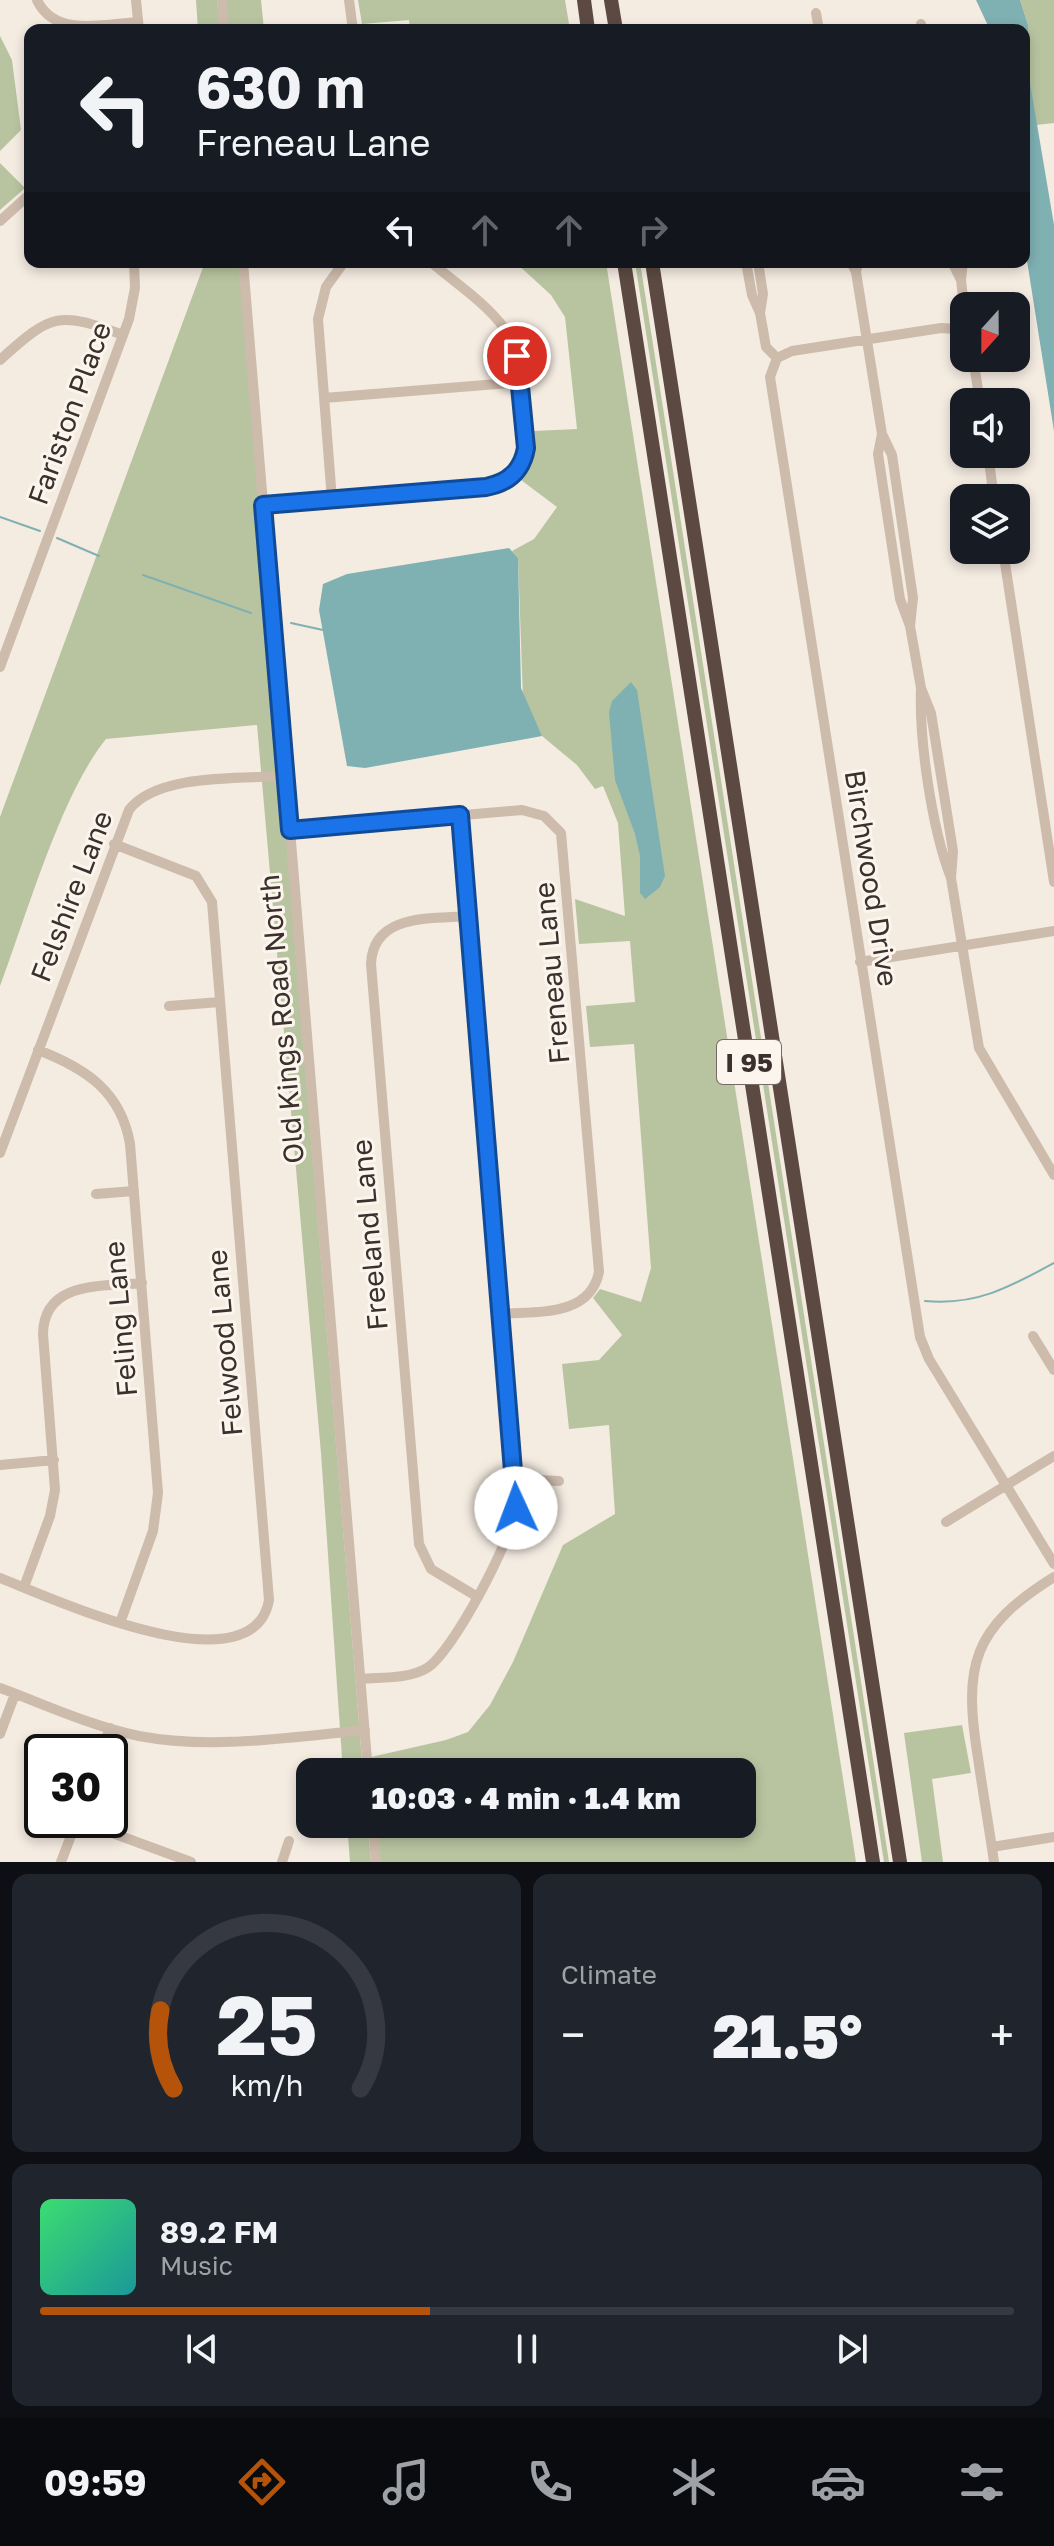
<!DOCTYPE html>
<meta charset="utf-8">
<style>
:root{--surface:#171b24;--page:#20242c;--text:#f1f3f6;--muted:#9ea1a6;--line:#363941;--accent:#b45309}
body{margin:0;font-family:"Golos Text",sans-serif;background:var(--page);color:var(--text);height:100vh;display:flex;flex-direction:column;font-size:30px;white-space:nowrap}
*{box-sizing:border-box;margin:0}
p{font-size:26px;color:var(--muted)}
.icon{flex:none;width:44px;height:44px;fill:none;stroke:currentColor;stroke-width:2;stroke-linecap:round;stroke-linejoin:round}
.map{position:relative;height:1862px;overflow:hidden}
.side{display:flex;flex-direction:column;gap:12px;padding:12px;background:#0d0f14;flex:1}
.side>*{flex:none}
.guide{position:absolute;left:24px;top:24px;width:1006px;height:244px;border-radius:16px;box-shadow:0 4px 12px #0003;background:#171b24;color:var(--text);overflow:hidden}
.needle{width:52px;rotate:201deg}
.fabs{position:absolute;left:950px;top:292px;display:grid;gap:16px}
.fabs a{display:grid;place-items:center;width:80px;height:80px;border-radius:16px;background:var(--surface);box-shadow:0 4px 12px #0003;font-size:40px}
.speed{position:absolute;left:24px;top:1734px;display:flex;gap:16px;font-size:40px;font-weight:700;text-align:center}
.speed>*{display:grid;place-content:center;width:104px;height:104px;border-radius:50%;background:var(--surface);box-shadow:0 4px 12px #0003;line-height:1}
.speed .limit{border:4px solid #111;border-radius:12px;background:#fff;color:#111}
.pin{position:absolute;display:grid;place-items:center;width:68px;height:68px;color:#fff;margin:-34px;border:4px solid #fff;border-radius:50%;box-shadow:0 2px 8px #0007}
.me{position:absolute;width:88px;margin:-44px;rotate:358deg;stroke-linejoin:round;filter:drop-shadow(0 0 6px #0008)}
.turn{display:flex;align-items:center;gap:28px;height:168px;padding:0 40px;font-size:36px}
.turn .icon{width:104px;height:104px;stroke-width:2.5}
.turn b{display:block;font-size:56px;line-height:68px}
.lanes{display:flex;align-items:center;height:76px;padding:0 40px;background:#0003;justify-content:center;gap:40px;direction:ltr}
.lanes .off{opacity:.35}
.big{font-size:60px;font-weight:800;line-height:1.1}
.side .widget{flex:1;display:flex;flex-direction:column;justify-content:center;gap:12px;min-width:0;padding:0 28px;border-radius:16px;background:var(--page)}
.side .dial{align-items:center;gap:0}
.dial svg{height:208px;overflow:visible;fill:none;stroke:var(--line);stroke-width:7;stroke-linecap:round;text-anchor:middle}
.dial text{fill:var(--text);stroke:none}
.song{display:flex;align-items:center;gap:24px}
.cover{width:96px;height:96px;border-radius:12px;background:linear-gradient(135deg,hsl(140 70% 55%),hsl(180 70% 35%))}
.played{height:8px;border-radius:4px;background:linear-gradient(90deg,var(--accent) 40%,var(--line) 40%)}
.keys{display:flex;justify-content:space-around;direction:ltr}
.heat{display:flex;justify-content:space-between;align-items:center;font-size:44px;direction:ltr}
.side .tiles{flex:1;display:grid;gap:12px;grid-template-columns:1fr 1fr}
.widget:last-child{grid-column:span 2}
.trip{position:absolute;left:296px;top:1758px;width:460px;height:80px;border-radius:16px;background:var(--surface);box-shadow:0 4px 12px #0003;font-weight:800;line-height:80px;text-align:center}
.tabs{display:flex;height:128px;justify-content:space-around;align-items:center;background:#090b0e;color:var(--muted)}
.tabs .icon{width:56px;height:56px}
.tabs .active{color:var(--accent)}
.tabs b{font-size:36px;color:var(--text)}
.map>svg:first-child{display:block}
.green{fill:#b8c4a0}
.water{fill:#7fb0b2}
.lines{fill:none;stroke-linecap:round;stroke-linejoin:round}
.stream{stroke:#7fb0b2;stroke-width:2}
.minor{stroke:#cdbbac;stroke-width:10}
.highway{stroke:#5c4a42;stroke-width:14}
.route-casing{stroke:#114b97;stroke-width:20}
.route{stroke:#1a73e8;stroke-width:14}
.labels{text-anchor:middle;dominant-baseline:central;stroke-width:6;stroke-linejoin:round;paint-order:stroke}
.shield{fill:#fbf5ee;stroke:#756b66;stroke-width:2}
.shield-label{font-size:26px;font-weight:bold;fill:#3b302b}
.street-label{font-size:28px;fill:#3b302b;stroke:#fbf5ee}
</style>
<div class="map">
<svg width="1054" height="1862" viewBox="0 0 1054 1862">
<rect width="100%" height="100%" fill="#f4ebe1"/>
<path class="green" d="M196,0H217L220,30H198Z
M225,0H261L264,30H228Z
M358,0H565L570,30H410L409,20L362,24Z
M1020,0H1054V123L1036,125L1026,59L1028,25Z
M0,36L12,60L21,130L0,151Z
M0,163L25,188L0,210Z
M205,262H239L363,1772H343L321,1453L257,725L106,739C61,794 26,917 0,986V817Z
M515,262H606L856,1862H380L377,1824H742V1772H372L371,1757L446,1740L468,1732L490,1705L513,1662L563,1545L615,1514L609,1425L569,1429L562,1364L599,1360L622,1335L593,1298L600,1289L641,1302L651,1268L634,1044L590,1047L586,1006L635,1002L630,941L579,944L575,899L625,916L618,823L603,786L595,789L577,765L542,736L523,699L518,558L512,551L534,539L557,507L521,480L532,464L534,431L577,429L565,317L551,295Z
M635,262H640L673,471L889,1862H884Z
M962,1725L971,1773L932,1779L943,1862H922L904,1733Z
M347,1824H368L371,1862H350Z"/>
<path class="water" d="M976,0H1020L1028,25V71L1054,225V431L1024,242V30H990Z
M509,548L518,558L521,688L542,736L365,768L347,766L319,610L323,584L347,574Z
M631,682L637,690L665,876L660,887L645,899L640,893V856L635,834L615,780L609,712L612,701Z"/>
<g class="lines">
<path class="stream" d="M0,517L40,531
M57,538L99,556
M143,575L251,613
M291,623L323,630
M925,1301C976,1306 1010,1287 1054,1263"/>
<path class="minor" d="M37,0C55,38 104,24 138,22
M136,0L139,30
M222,0L224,30
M349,0L353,30
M816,13L819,30
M921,24L922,30
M715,29V30
M0,221L30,194
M243,262L368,1772
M746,262L752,295L760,313L763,294L758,262
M851,262L856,272L858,262
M952,262L961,280L963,262
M856,272L882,434
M961,280L964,306
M760,313L766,347L777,358
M959,330L964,316
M964,335L956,329L941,328L792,351L777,358L770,377L920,1337L929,1359L1054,1564
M973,358L980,402
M0,360C52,313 58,311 123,335
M324,398L521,382
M988,454L994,498
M332,500L318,319L326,287L344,262
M263,505L491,486C506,482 517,475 523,460C534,432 521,353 504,328C485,302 455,283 431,262
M1003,550L1054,882
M910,626L913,598L892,455L882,434L878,454L900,599L910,626L921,688L931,713L953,851L951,878C932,829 919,741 921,688
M0,667L129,319L135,288L134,262
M290,830L522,810L544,816L561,833L599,1272C590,1317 537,1311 502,1314
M951,878L979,1048L1054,1175
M469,916C432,919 373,913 371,964L419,1544L431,1569L476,1596
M860,962L1054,931
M169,1006L220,1002
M38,1050C85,1068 121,1091 130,1144L158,1493L153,1531L120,1623
M0,1153L129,810C157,773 242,779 286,776
M96,1194L134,1191
M1033,1336L1054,1370
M0,1465L54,1460
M515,1479L559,1481
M946,1522L1054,1456
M0,1578C49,1597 253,1692 269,1600L212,902L196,876L114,844
M24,1587L50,1516L55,1490L43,1334C44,1280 103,1287 142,1283
M361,1679C383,1677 409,1679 427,1668C453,1652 512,1539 516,1508L460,815
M0,1688C46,1705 91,1726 139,1736C212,1750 291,1737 365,1730
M0,1734L15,1694
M101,1752L110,1728
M77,1820L191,1862
M373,1824L376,1862
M992,1847L1054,1837
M61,1862L77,1820
M282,1862L289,1841
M994,1862C989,1827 983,1793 978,1758C963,1666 972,1628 1054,1577"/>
<path class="highway" d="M584,0L588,30
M611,0L616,30
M624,262L873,1862
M652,262L900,1862"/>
</g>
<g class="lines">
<g class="route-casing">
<path id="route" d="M516,1508L460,815L290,830L263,505L486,487C508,483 522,471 526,448L517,356"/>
</g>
<use href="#route" class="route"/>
</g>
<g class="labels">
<rect class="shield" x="717" y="1040" width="64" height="44" rx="6"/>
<g class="shield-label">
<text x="749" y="1062">I 95</text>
</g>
<g class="street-label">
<text transform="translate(69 413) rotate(-70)">Fariston Place</text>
<text transform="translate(872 878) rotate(81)">Birchwood Drive</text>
<text transform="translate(71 896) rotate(-69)">Felshire Lane</text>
<text transform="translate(551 973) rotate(-95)">Freneau Lane</text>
<text transform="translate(281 1019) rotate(-95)">Old Kings Road North</text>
<text transform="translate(369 1235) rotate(-95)">Freeland Lane</text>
<text transform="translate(120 1319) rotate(-95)">Feling Lane</text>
<text transform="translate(224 1343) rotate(-95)">Felwood Lane</text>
</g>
</g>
</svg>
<div class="fabs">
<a><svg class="needle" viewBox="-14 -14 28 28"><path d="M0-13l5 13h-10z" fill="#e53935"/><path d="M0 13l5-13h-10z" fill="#9ea1a6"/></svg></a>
<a><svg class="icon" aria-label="sound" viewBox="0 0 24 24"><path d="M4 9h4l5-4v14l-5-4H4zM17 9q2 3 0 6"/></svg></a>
<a><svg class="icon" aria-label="layers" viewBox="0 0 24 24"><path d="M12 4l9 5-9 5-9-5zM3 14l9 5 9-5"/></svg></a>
</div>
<div class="speed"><div class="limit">30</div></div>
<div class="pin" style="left:517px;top:356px;background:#d93025"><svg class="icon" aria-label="arrive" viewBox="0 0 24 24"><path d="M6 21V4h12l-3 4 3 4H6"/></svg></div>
<svg class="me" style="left:516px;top:1508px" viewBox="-20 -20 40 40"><circle r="19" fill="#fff"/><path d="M0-13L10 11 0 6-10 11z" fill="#1a73e8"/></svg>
<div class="trip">10:03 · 4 min · 1.4 km</div>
<div class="guide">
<div class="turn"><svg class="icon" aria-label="left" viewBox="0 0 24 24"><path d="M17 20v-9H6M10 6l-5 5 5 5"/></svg><div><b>630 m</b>Freneau Lane</div></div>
<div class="lanes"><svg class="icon" aria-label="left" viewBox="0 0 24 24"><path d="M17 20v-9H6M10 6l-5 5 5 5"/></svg><svg class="icon off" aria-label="ahead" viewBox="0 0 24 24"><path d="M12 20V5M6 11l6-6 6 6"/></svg><svg class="icon off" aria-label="ahead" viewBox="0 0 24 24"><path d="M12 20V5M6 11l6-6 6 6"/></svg><svg class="icon off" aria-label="right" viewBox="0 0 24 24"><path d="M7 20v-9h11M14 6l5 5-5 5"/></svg></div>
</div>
</div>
<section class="side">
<div class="tiles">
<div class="widget dial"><svg viewBox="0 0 100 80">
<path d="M14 69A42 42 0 1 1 86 69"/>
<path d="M14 69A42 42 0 0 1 9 39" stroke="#b45309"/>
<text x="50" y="56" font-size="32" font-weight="700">25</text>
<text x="50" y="72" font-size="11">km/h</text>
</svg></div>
<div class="widget"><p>Climate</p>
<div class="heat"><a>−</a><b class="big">21.5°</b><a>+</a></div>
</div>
<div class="widget">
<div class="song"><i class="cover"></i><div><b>89.2 FM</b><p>Music</p></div></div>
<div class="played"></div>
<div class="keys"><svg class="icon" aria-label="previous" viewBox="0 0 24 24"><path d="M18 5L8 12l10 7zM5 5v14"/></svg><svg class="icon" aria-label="pause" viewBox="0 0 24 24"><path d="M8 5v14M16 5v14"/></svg><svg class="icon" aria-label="next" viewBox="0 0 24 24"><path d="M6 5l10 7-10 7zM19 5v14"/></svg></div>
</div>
</div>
</section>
<nav class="tabs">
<b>09:59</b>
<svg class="icon active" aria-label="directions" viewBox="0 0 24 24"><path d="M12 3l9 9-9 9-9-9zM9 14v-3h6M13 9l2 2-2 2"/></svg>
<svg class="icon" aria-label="music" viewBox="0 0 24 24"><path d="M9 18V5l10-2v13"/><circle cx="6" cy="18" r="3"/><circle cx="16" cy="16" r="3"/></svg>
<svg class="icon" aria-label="phone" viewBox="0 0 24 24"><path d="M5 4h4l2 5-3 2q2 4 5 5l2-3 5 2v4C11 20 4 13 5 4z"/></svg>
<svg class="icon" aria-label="climate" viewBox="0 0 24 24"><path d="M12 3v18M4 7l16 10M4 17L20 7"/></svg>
<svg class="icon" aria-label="car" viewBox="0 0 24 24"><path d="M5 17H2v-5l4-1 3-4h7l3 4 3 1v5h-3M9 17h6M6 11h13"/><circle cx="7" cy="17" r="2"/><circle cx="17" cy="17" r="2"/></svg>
<svg class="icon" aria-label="filters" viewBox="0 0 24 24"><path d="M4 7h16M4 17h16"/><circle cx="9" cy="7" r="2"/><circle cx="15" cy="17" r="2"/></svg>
</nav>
